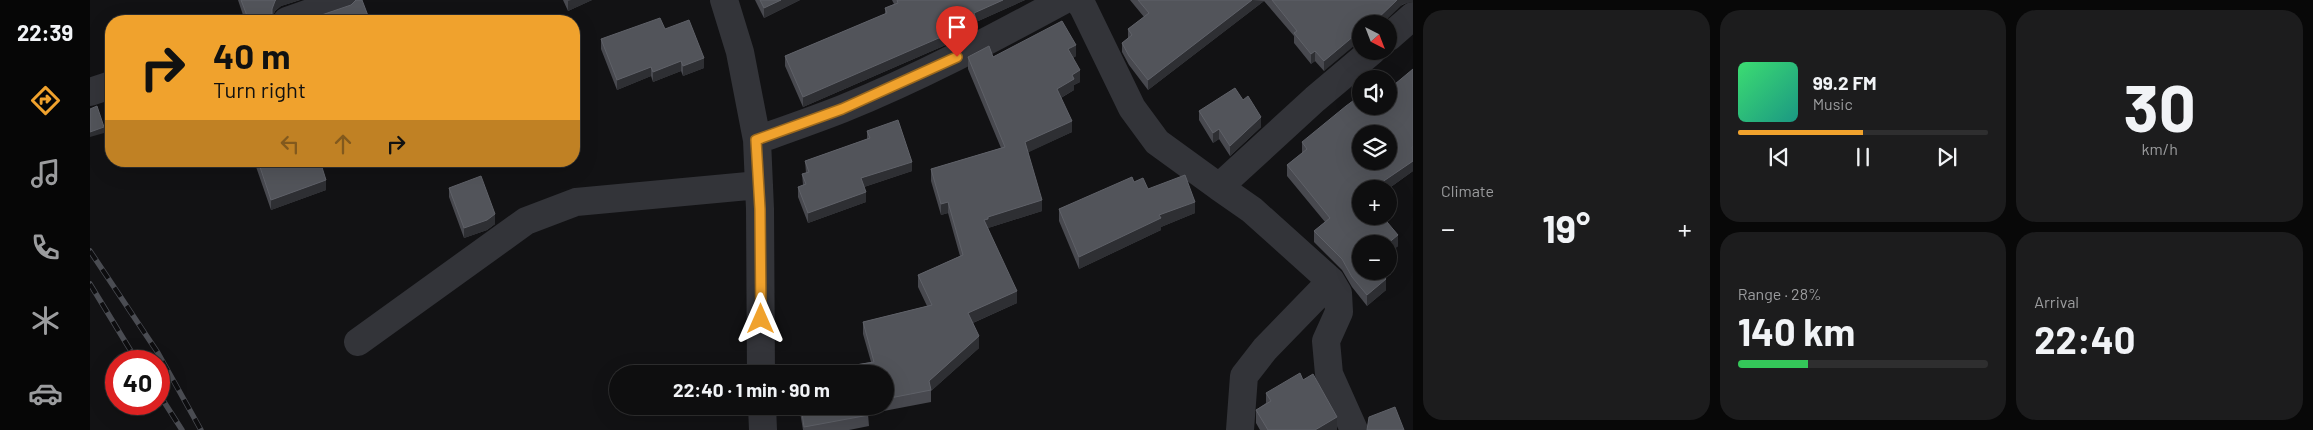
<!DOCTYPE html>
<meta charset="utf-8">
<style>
:root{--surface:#0e0e0f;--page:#1c1c1d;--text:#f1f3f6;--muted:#9b9c9e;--line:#2e2e2f;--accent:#f0a22d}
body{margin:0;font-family:Barlow,sans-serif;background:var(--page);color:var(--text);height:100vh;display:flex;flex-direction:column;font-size:19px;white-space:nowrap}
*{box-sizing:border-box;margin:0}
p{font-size:16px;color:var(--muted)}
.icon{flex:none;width:28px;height:28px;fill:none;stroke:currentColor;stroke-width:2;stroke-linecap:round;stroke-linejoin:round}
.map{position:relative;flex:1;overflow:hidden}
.details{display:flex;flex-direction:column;gap:10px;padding:10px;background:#080808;width:900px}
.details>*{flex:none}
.guide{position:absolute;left:15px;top:15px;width:475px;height:152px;border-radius:20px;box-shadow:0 5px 20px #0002,0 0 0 1px var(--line);background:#f0a22d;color:#111;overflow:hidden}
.needle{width:32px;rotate:138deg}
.buttons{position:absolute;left:1262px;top:15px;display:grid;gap:10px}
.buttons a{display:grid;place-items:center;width:45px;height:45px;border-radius:50%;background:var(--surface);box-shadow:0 5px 20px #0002,0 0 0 1px var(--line);font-size:25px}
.speed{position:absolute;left:15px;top:350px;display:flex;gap:10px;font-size:25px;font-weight:700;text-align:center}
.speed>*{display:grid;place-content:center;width:65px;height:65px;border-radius:50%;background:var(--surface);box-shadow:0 5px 20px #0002,0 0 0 1px var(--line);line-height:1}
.speed .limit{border:8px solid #d22;background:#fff;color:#111}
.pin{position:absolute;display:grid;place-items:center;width:42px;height:42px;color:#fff;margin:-51px -21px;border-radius:50% 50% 50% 0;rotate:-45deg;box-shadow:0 0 5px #0007}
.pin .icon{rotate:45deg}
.me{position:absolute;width:55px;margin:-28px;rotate:0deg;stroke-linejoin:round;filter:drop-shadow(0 0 4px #0008)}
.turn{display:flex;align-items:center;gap:18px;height:105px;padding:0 25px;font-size:22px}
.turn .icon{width:65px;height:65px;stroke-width:2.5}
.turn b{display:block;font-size:35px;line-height:42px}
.lanes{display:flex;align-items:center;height:48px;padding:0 25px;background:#0003;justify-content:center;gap:25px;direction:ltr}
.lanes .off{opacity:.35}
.big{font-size:38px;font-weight:700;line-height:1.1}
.details .widget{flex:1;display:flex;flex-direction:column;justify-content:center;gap:8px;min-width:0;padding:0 18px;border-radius:20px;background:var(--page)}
.details .dial{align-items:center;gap:0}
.dial b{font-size:65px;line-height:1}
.song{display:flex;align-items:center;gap:15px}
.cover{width:60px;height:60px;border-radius:8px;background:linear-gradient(135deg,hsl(140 70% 55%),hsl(170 70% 35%))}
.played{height:5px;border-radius:2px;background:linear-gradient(90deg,var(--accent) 50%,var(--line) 50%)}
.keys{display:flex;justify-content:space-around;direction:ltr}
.heat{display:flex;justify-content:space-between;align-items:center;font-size:28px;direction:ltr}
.charge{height:8px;border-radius:4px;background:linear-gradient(90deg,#34c759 28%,var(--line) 0)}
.details .tiles{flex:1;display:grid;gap:10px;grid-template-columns:repeat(3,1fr)}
.widget:first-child{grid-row:span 2}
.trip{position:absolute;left:519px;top:365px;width:285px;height:50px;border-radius:25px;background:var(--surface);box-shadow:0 5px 20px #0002,0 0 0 1px var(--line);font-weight:700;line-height:50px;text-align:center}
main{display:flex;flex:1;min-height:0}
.dock{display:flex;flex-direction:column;width:90px;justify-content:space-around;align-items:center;background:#060606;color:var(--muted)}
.dock .icon{width:35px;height:35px}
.dock .current{color:var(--accent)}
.dock b{font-size:22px;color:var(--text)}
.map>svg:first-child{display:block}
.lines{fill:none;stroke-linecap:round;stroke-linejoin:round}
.minor{stroke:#333439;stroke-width:28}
.rail-casing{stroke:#4a4c52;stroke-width:5.5}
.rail{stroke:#0d0d0f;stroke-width:4;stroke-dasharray:11;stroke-linecap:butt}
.wall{fill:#48494f}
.shaded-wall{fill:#2e2f33}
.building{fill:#52545a;stroke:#5f6168;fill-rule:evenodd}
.route-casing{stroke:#9c691d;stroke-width:12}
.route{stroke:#f0a22d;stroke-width:9}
</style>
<main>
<nav class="dock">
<b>22:39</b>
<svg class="icon current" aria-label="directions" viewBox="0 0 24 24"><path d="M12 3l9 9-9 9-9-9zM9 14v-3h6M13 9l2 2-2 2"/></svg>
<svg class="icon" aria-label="music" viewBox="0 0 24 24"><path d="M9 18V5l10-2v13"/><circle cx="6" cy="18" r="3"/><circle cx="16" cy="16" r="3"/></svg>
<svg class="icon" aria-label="phone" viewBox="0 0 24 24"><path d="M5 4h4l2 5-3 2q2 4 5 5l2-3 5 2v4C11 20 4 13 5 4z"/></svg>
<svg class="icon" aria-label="climate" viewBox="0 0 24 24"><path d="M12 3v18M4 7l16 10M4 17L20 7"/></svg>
<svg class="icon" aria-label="car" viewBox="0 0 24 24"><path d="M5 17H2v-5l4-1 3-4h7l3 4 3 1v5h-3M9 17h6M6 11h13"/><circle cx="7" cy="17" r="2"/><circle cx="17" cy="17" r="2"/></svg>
</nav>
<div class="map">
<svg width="1323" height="430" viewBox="0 0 1323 430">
<rect width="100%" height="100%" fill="#121214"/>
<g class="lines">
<path class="minor" d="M634,0L650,52L667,140L670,209L671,374
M988,0L993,7L1042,108L1067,142L1129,187L1225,99L1282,51
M197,21L256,0
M1299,37L1323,16
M0,92L21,85
M667,140C695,130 724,120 752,109C829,78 902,39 974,0
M1129,187L1162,210L1241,281L1248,293L1249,312L1236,341L1239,374L1264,430
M268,342L436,221L486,202L669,185
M672,406L673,430
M1150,430L1154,376L1175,349L1241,281"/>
<g class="rail-casing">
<path id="rail" d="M0,251L68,353L111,430
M0,284L47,361
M69,394L92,430"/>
</g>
<use href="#rail" class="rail"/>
</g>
<path class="wall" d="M148,0H210L191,6L185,11L183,16L186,21H155Z
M473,0H502L478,11Z
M665,0H710L674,18Z
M802,0H935L886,22V29L858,44L713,107L695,66V56L795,14V8L804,4Z
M1040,0H1323L1271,24L1234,71L1225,61L1221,64L1204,43V36L1174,1L1058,90L1039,65L1032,52V43L1038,38V29L1054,17Z
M575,29L614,68L593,76L591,71L563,82L561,76L527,90L511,49V39Z
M986,56L983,58L990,82L984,85V90L971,98L982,132L938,152L952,211L898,228L927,303L883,323L889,348L841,391V402L778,414L779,426L759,430H713L710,412V406H795V374L747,372V368L781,362L773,334V322L837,306L828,287V275L870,256L858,213L851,215L841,181V169L911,148L878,69V57Z
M1323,69V171L1298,189H1271L1308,246L1299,253V244H1271L1301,274L1295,278L1296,290L1277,306L1262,287L1252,270L1224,242V231L1235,222L1197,176V165L1212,153V142L1299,106Z
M1153,100L1171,127L1140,156L1129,139L1123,143L1109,120V111Z
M777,131L822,171L774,187L776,202L718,223L708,197V187L713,185L712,174L716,173L715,161L777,139Z
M164,161H230L236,190L181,210Z
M1044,182L1105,213L1071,227V230L989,269L969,221V209Z
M359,188L405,224L397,230L374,238L359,197Z
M1213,380L1247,430H1170L1166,423V410L1176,403V393Z"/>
<path class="shaded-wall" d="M186,0H210L191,6L185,11L182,19V9L185,1Z
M481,0H502L478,11V1Z
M691,0H710L674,18V8Z
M913,0H935L886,22V29L858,44L713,107V97L884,13Z
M1162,0L1174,1L1058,90V80Z
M1307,0H1323V2L1313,4L1292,24H1282Z
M1271,30V40L1234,71V61Z
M986,45V56L978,61V49Z
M1225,51V61L1221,64V54Z
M614,58V68L593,76V66Z
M591,61V71L563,82V72Z
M561,67V76L527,90V80Z
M990,70V82L984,85V90L967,100V89L982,75Z
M1171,117V127L1140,156V146Z
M982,121V132L935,154V142Z
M14,127V133L0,137V132Z
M1129,129V139L1123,143V133Z
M1323,161V171L1298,189H1282Z
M822,162V171L771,188V178Z
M236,180V190L181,210V200Z
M776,192V202L718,223V213Z
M952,200V211L898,228V230L894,220L898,217Z
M858,202V213L851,215V204Z
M1105,202V213L1071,227V230L989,269V257L1069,215Z
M405,214V224L397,230L374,238V228Z
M1308,235V246L1299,253V244H1297Z
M1301,263V274L1290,282V272L1299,271V265Z
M1296,279V290L1277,306V295Z
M927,291V303L878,325V313Z
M889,336V348L841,391L839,381Z
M1247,417V430H1225Z"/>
<path class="building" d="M151,0H186L185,1L182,9V16L186,21H159Z
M266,0H272L280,21H214L261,5Z
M670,0H691L674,8Z
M807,0H913L884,13L886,19L858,34L713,97L695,56L797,13L795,8L808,3Z
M1048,0H1162L1058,80L1039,56L1032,43L1042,35L1038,29L1059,13Z
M1182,0H1307L1282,24H1271V30L1234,61L1225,51L1221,54L1204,33L1207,31Z
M570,18L575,29L599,20L614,58L593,66L591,61L563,72L561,67L527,80L511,39Z
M972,21L986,45L978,49L990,70L982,75L984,79L967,89L982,121L935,142L952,200L898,217V219L894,220L927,291L878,313L889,336L839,381L841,390L795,399V374H735L748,371L747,368L784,362L773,322L842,305L828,275L873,255L858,202L851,204L841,169L915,147L878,57L899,46L903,57Z
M1323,69V146L1322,148L1323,150V161L1282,189H1271V216H1292L1308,235L1297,244H1271V271H1291L1290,272L1296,279L1277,295L1262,277L1252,259L1224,231L1240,218L1197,165L1217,149L1212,142L1256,106L1271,95V106H1299V89ZM1271,134H1299V161H1271Z
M1145,88L1153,100L1158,96L1171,117L1140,146L1129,129L1123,133L1109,111Z
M7,106L14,127L0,132V109Z
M808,120L822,162L771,178L776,192L718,213L708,187L716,184L712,174L719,172L715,161L780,138L777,131Z
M168,161H230L236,180L181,200Z
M1095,175L1105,202L1069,215L1071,218L989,257L969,209L1042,177L1044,182L1053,178L1058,189Z
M391,176L405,214L397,220L374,228L359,188Z
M1210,373L1213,380L1223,374L1247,417L1225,430H1178L1166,410L1181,401L1176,393Z
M711,406H777L779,415L714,427Z
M1305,407L1314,430H1277L1279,417Z"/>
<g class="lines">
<g class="route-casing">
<path id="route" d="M671,319L670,209L666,140L752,109L867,57"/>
</g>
<use href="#route" class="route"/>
</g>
</svg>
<div class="buttons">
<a><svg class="needle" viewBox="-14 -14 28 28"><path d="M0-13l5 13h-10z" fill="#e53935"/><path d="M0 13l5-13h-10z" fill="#9b9c9e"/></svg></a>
<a><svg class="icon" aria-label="sound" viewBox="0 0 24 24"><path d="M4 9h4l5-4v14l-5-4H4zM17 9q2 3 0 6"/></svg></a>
<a><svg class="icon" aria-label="layers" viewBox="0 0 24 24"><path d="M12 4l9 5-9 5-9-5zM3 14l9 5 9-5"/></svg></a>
<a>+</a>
<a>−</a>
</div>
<div class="speed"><div class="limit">40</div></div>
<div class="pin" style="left:867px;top:57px;background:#d93025"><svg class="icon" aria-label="arrive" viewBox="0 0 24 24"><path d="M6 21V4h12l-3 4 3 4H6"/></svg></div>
<svg class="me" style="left:671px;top:319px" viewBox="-20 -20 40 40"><path d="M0-17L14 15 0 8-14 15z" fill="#f0a22d" stroke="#fff" stroke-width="4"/></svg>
<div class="trip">22:40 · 1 min · 90 m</div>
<div class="guide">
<div class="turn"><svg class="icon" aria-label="right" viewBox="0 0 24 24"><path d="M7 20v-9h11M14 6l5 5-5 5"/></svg><div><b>40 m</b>Turn right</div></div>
<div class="lanes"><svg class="icon off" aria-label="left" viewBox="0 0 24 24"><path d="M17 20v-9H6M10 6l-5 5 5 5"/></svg><svg class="icon off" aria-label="ahead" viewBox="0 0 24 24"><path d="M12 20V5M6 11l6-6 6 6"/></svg><svg class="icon" aria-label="right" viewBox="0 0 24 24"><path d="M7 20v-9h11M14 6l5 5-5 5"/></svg></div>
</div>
</div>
<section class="details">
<div class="tiles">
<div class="widget"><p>Climate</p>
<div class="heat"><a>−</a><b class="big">19°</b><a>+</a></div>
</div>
<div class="widget">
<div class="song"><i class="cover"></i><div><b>99.2 FM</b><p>Music</p></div></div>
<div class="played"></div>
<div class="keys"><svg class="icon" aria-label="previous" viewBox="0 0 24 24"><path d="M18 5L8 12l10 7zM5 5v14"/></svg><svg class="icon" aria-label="pause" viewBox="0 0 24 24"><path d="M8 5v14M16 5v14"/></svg><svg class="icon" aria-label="next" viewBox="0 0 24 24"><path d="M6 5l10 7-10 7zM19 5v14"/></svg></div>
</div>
<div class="widget dial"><b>30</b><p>km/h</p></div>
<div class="widget"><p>Range · 28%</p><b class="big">140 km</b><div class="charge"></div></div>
<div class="widget"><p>Arrival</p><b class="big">22:40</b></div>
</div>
</section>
</main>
